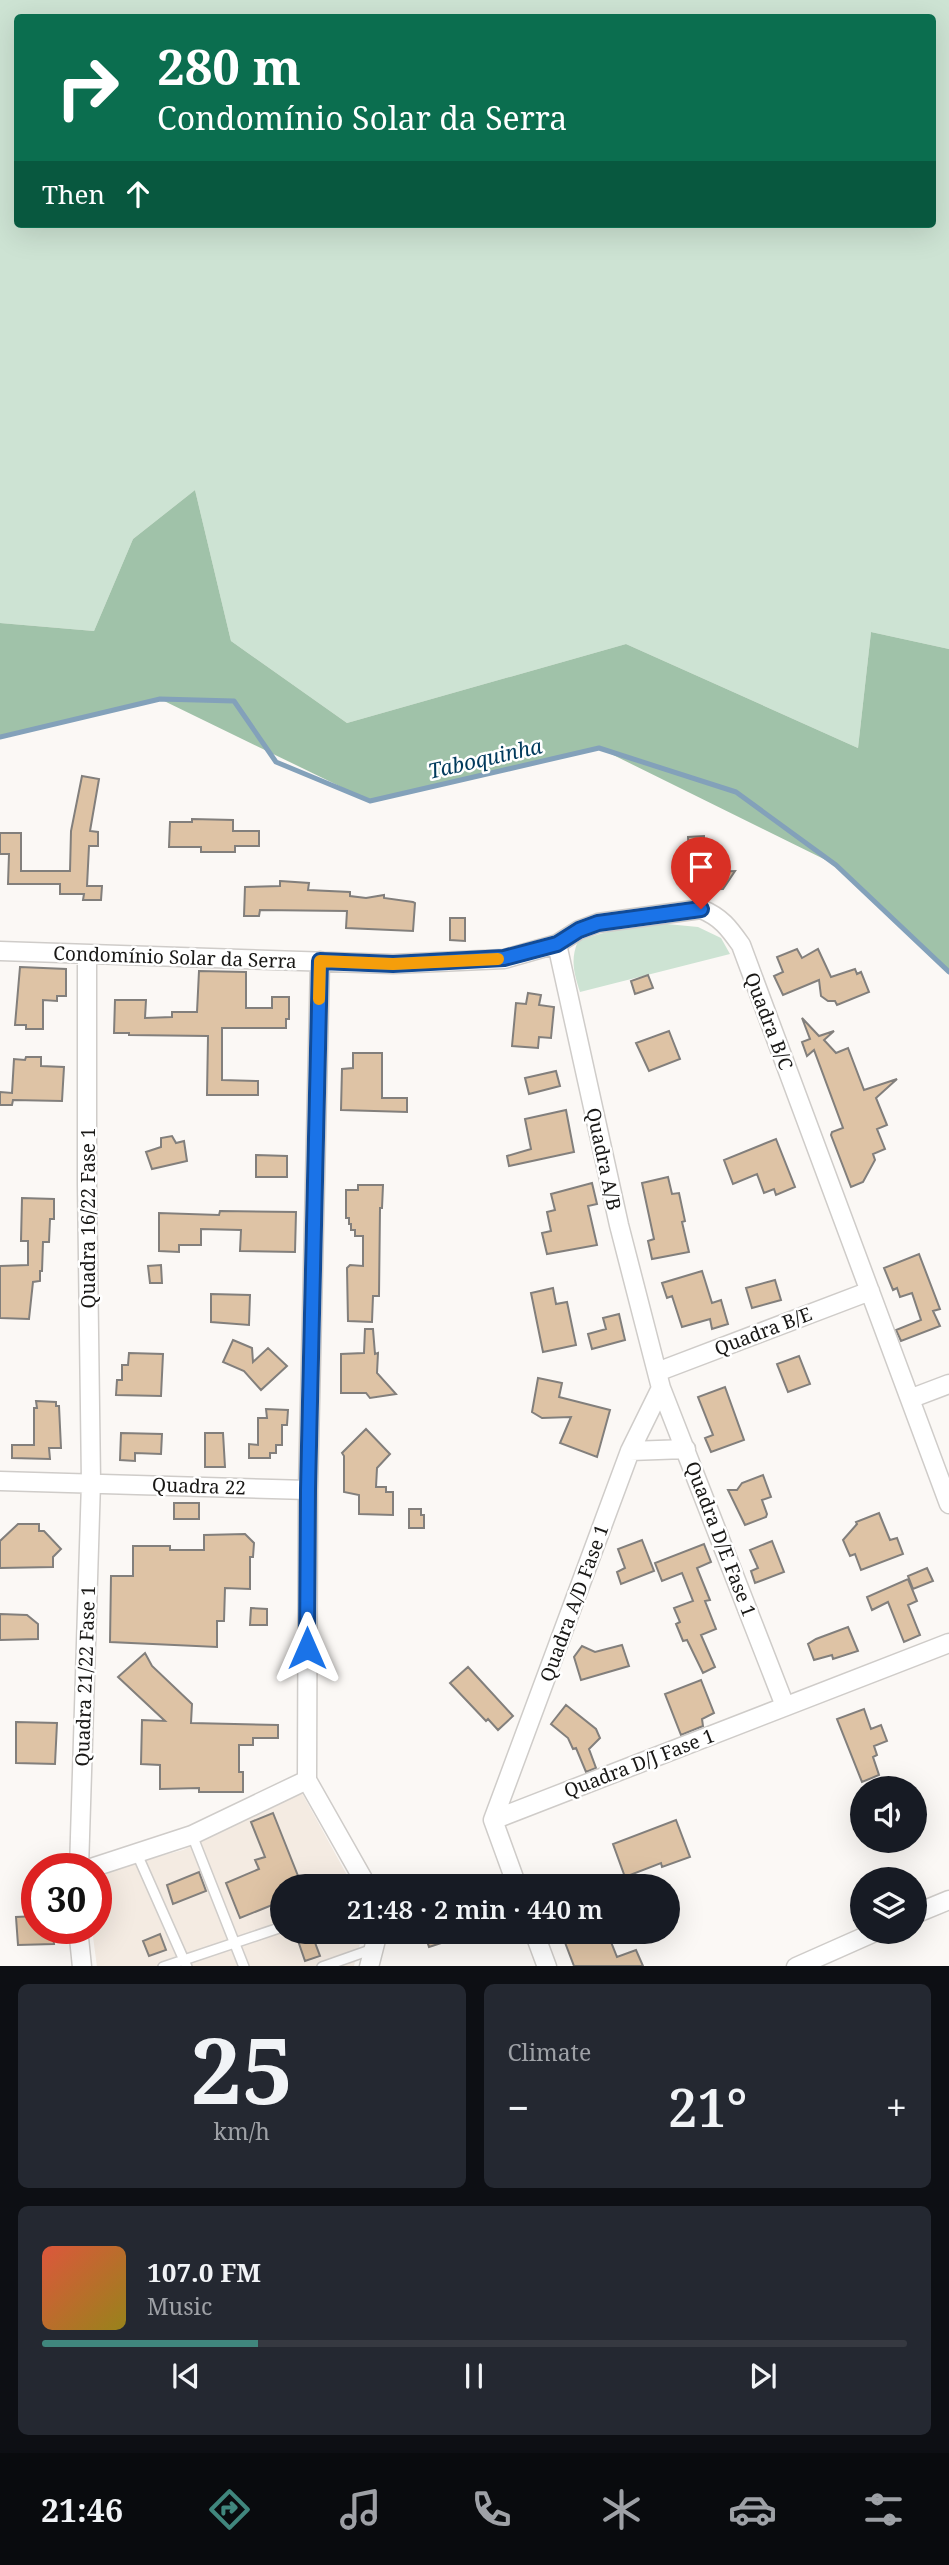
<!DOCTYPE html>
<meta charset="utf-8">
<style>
:root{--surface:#171b24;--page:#242831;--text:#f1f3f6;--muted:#9ea1a6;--line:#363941;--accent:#40867d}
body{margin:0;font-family:"Noto Serif",serif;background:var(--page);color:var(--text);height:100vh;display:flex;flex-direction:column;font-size:26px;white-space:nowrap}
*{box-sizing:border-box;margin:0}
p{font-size:23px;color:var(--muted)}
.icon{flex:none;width:38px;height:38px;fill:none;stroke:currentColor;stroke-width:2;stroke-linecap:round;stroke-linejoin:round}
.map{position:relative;height:1966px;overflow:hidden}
.panel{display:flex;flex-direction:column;gap:18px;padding:18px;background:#0d0f14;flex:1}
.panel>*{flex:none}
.hud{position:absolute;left:14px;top:14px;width:922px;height:214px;border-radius:7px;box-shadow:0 7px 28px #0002;background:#0b6e4f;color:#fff;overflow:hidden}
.controls{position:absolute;left:850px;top:1776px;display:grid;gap:14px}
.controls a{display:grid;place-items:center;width:77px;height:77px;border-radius:50%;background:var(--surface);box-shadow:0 7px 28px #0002;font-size:35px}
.speed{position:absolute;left:21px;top:1853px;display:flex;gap:14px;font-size:35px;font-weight:700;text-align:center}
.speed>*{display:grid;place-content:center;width:91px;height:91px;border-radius:50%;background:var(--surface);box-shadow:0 7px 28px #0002;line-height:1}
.speed .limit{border:10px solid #d22;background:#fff;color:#111}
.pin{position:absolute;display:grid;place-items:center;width:60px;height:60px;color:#fff;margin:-72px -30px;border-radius:50% 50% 50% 0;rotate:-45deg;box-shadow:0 0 7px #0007}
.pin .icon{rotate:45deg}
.me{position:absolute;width:77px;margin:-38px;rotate:0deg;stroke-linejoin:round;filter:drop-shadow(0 0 5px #0008)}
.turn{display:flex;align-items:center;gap:24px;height:147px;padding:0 28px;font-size:32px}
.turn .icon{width:91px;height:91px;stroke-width:2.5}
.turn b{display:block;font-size:49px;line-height:60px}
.then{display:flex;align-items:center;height:66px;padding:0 28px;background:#0003;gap:14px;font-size:26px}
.big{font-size:52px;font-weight:600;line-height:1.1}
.panel .card{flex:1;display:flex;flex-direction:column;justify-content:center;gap:10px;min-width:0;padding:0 24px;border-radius:10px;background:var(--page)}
.panel .dial{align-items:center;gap:0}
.dial b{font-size:91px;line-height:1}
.song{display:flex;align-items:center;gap:21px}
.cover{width:84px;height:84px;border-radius:10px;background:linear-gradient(135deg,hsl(10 70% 55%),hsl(50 70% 35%))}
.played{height:7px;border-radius:4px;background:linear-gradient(90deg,var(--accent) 25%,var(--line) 25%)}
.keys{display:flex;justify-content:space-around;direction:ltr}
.heat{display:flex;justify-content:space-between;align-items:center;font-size:38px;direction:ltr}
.panel .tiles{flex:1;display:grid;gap:18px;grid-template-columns:1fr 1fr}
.card:last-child{grid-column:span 2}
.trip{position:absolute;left:270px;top:1874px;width:410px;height:70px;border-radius:35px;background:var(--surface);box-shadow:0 7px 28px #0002;font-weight:600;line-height:70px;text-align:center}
.tabs{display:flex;height:112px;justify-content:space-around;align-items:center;background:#090b0e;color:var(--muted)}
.tabs .icon{width:49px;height:49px}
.tabs .current{color:var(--accent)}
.tabs b{font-size:32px;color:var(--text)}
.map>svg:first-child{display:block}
.built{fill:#f4ebe2}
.green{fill:#cde3d3;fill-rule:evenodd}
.forest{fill:#a0c2a9}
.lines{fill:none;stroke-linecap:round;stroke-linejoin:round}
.stream{stroke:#83a1ba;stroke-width:5}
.building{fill:#dec3a5;stroke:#827f7c;stroke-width:2}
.lane-casing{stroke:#cfccc9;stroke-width:12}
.street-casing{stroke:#cfccc9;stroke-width:21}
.lane{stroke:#fff;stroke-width:9}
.street{stroke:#fff;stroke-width:18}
.route-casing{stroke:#114b97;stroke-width:18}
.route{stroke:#1a73e8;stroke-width:12}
.slow{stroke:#f59e0b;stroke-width:12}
.labels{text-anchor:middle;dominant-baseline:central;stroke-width:5;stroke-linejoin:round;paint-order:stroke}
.street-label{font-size:19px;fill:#191816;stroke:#fff}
.water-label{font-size:21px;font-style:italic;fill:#013a5c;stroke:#fff}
</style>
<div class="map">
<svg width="949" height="1967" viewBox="0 0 949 1967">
<rect width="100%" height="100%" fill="#fbf8f5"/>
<path class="built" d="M302,1793L353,1886H282V1932H363L354,1966L97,1967L92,1929L96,1928V1873L183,1850Z"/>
<path class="green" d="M0,0H949V649L871,632L858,748L626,644L347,723L231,641L195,490L133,539L94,631L0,623ZM18,18H933V224H18Z
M667,924L698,927L721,938L730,954L580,992C574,973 570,960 578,941C607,930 636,926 667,924Z"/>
<path class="forest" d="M195,490L231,641L347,723L626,644L858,748L871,632L949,649V972L836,865L599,748L370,801L160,699L0,737V623L94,631L133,539Z"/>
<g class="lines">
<path class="stream" d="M0,737L160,699L234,701L276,762L370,801L599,748L736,792L836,865L949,972"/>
</g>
<path class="building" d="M82,776L99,779L90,831L98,832V846H89L87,886H102L101,900H83L84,894H60V884H8L9,854H0V833H21V871H70L71,831Z
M192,819L233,820V831H259V846H235V852H201V847H169L170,822H192Z
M704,836L705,872L735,871L723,889L691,890L688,837Z
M280,881L309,883L308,890L350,892V896L366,898L384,895V898L413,902L415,903L413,931L346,928L347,911L260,910L259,916H244L245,887L280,886Z
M450,918H465V941L450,940Z
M797,949L802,958L818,949L831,977L855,969L857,974L861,972L869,992L837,1005L835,1001H828L821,996L819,980L783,995L774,976L783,972L777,957Z
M20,967L66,969V996H57V1001L43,1000V1029H26V1025H15Z
M199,971L246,972V1008H272V997H289V1019H286V1028H222V1080L258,1081V1095H207L208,1036L129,1035V1033H114L115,1000H146L145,1018L172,1017V1012H197Z
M648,975L653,988L635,994L631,981Z
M528,993L541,995L539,1005L554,1007L551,1038L539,1037L538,1048L512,1046L516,1003L526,1004Z
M802,1018L819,1036L834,1031L824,1040L836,1053L848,1048L864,1090L897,1079L876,1098L887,1125L877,1129L885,1149L873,1154L875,1160L863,1182L851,1187L831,1135L832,1132L843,1128L814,1050L807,1056L802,1042L810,1039Z
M669,1031L680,1059L649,1071L636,1043Z
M353,1053H382V1098H407V1112L341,1110L342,1069L353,1068Z
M26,1057H41V1066L64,1067L62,1101L13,1100L12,1105H0V1092L12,1093L14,1059L25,1060Z
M556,1071L560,1086L529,1094L525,1078Z
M566,1110L574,1152L509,1166L507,1156L531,1149L525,1119Z
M172,1136L176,1143L184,1141L187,1161L152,1169L146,1152L161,1147V1138Z
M776,1139L795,1187L776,1195L774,1189L764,1193L757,1174L733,1184L724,1160Z
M256,1155L287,1156V1177H256Z
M668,1177L672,1194L679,1193L685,1221L682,1222L689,1252L652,1259L648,1241L654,1239L642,1183Z
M592,1183L597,1204L588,1206L597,1245L547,1254L542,1233L551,1231L547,1212L555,1210L551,1194Z
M358,1185H383L382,1208H380L379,1296H373L372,1322L348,1321L347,1268L350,1265L363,1266V1236H355V1230H351V1224H349V1218H346V1190H358Z
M22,1198L54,1199V1219H50L49,1242H43L42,1271H40V1281L33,1282L29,1319L0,1318V1266L28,1265V1241H21Z
M220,1211L296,1212L295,1252L240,1251L241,1230L201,1229V1245H179V1252L159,1251V1213L219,1215Z
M919,1254L940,1309L933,1311L940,1326L901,1341L896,1330L921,1320L912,1293L900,1297L897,1288L893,1290L884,1268Z
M161,1265L162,1283H150L148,1266Z
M702,1271L712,1303L721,1300L728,1324L712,1329L710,1319L682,1327L672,1296L667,1298L662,1283Z
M775,1280L781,1300L752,1308L746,1288Z
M553,1288L556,1304L567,1302L576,1345L543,1352L531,1293Z
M211,1294L250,1295L249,1325L211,1322Z
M619,1314L625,1340L592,1349L588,1334L606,1329L603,1318Z
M365,1329H373L375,1354L378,1353L377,1373L396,1394L370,1398L366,1393H341V1354L364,1353Z
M233,1340L252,1348L253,1362L268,1348L287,1366L261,1390L244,1371L223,1362Z
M129,1353L163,1354L161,1396L116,1395L117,1380H122V1365H128Z
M799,1356L810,1384L788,1392L777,1364Z
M538,1378L562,1383L559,1397L610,1410L597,1457L560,1443L571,1417L542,1418L532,1412Z
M725,1387L744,1440L711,1452L705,1438L713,1435L698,1397Z
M36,1401L56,1402V1406H59L61,1448H49L50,1459L12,1458V1445H34V1408H37Z
M266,1409L288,1410L287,1425H282V1445H276V1453H270V1458H249V1444L258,1445V1418H267Z
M366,1429L390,1454L377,1468L376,1487H386V1492H393V1515L359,1514V1495L344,1492V1456L342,1453Z
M121,1433L162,1434L161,1454L135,1453V1461L120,1460Z
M205,1433H223L225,1467H205Z
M763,1475L771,1497L762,1500L767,1514L766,1517L745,1525L728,1490H737L742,1483Z
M174,1503H199V1519H174Z
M409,1509H421V1515H424V1528H409Z
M879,1513L890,1540L897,1538L903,1554L861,1570L855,1554L850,1556L843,1540L857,1524L856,1522Z
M18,1524H39V1531H44L61,1549L53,1557V1567L0,1568V1541Z
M245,1534L254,1543L253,1557H250V1589L225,1588L224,1621H217V1647L110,1642L111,1576H133V1546H170V1550H204V1535Z
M642,1540L654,1571L621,1584L617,1572L625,1568L618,1549Z
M772,1541L784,1572L755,1583L751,1571L758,1568L750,1550Z
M704,1544L711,1562L697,1568L710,1600L705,1601L716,1629L701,1635L715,1667L703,1673L687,1640L683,1641L676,1624L680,1622L674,1608L693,1601L682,1573L662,1581L655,1563Z
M927,1568L933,1581L913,1589L908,1576Z
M908,1579L917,1601L908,1605L920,1635L904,1642L888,1602L872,1610L867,1597Z
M251,1608L267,1609V1625H250Z
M0,1614L27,1615L38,1624V1639L0,1640Z
M848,1627L858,1651L833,1659L832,1655L814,1660L808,1644L816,1639Z
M622,1645L629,1666L581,1680L574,1657L582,1646L595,1652Z
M145,1653L152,1666L192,1704L191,1723L278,1725V1738H253V1745H239V1772H243V1792H199V1788L160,1789V1765L141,1764L142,1720L165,1721L118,1677Z
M468,1667L513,1716L498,1730L488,1719L486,1721L450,1683Z
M701,1680L714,1713L702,1719L703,1726L681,1735L665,1694Z
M566,1705L596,1729L600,1738L589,1749L596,1768L586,1772L576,1748L573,1749L568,1738L551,1724Z
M864,1709L871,1729L881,1725L887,1741L874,1746L877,1755L873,1757L879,1775L862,1782L837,1719Z
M16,1722L57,1723L55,1764L16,1763Z
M273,1813L302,1886H282V1901L240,1918L226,1883L259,1869L255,1860L265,1857L251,1822Z
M676,1820L690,1857L662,1867L661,1863L625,1877L613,1844Z
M199,1872L206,1891L173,1904L167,1885Z
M37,1916V1928H52L54,1944L18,1945L16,1917Z
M295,1932H311L320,1956L305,1961Z
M424,1932H466V1935L429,1947Z
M561,1932H607L617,1957L636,1950L643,1966H574Z
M160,1934L166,1950L149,1956L143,1941Z"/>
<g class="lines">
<g class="lane-casing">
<path id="lane" d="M192,1835L244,1967
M137,1854L187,1967
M163,1967L282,1927
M322,1967L373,1949"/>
</g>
<g class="street-casing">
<path id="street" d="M557,944L619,1225L661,1388L785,1706
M0,951L393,964L504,959L557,944L579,930L598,923L701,909C721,917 729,928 741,945L949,1504
M320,961L308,1490L307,1780L367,1886
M657,1372L870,1291
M912,1398L949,1384
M630,1451L686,1449
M0,1481L308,1490
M493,1820L949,1643
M493,1820L630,1451L661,1388
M493,1820L517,1886
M79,1869L91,1482L87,1184V954
M88,1869L192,1835L307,1780
M915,1914L949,1900
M78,1928L82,1967
M534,1932L547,1967
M369,1967L378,1932
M796,1967L875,1932"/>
</g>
<use href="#lane" class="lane"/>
<use href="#street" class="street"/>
</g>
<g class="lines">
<g class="route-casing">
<path id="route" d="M307,1648L308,1490L320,961L393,964L504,958L557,944L579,930L598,923L701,909"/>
</g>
<use href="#route" class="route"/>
<path class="slow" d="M319,999L320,961L393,964L498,959"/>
</g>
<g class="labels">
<g class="street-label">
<text transform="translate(175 957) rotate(2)">Condomínio Solar da Serra</text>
<text transform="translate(769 1021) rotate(69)">Quadra B/C</text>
<text transform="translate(604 1159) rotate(78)">Quadra A/B</text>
<text transform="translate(88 1218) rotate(-90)">Quadra 16/22 Fase 1</text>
<text transform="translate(763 1331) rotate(-21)">Quadra B/E</text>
<text transform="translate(199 1486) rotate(2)">Quadra 22</text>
<text transform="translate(721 1539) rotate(69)">Quadra D/E Fase 1</text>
<text transform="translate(574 1603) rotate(-70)">Quadra A/D Fase 1</text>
<text transform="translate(85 1676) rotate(-88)">Quadra 21/22 Fase 1</text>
<text transform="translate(639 1763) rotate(-21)">Quadra D/J Fase 1</text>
</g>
<g class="water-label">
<text transform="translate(485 758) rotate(-13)">Taboquinha</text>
</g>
</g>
</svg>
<div class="controls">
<a><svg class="icon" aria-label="sound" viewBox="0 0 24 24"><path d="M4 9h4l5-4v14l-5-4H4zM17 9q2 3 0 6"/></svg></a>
<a><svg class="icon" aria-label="layers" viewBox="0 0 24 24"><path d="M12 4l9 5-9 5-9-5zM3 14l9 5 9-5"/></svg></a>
</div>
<div class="speed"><div class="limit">30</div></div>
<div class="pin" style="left:701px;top:909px;background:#d93025"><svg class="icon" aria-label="arrive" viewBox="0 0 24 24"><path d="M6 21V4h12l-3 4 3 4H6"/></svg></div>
<svg class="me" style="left:307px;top:1648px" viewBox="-20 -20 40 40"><path d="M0-17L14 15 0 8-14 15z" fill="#1a73e8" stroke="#fff" stroke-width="4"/></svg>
<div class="trip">21:48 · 2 min · 440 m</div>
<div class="hud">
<div class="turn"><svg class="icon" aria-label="right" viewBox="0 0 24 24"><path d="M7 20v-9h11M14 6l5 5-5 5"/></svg><div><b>280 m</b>Condomínio Solar da Serra</div></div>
<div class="then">Then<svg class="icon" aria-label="ahead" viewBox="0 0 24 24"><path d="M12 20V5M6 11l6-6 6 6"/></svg></div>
</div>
</div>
<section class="panel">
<div class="tiles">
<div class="card dial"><b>25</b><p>km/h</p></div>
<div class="card"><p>Climate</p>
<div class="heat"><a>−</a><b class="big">21°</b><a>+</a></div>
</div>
<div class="card">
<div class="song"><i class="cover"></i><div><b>107.0 FM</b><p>Music</p></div></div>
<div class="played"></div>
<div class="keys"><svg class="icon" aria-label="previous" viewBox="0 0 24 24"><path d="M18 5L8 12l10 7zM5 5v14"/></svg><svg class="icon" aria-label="pause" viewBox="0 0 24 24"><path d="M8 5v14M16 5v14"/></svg><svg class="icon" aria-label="next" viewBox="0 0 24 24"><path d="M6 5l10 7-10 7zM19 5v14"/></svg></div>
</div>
</div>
</section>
<nav class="tabs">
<b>21:46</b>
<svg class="icon current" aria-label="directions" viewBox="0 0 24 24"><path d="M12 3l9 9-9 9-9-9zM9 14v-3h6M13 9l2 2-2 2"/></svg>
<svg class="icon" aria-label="music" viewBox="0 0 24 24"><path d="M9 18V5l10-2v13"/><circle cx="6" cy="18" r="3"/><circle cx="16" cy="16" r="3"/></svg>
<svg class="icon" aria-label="phone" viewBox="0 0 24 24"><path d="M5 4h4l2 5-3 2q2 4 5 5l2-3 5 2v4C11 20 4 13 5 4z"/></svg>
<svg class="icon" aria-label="climate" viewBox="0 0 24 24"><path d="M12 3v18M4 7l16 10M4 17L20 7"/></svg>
<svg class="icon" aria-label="car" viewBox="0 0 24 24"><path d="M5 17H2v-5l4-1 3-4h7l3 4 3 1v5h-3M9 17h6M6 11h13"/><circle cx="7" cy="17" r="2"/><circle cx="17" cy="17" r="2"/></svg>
<svg class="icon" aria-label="filters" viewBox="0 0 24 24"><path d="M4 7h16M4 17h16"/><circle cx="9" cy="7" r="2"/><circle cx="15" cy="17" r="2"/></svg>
</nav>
